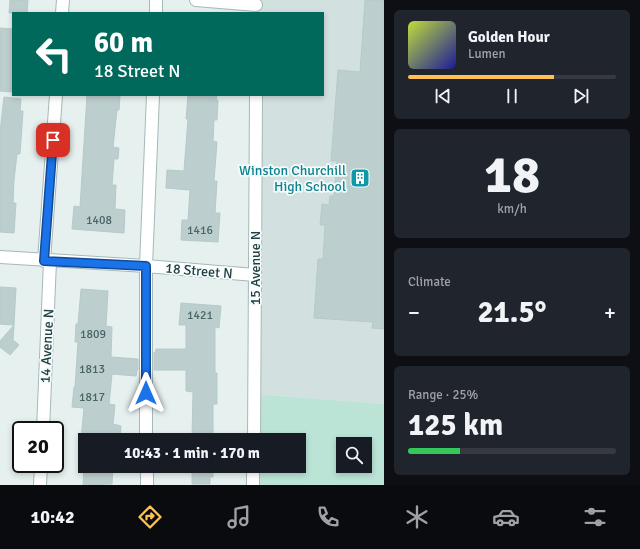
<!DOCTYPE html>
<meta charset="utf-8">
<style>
:root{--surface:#171b24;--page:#20242c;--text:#f1f3f6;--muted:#9ea1a6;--line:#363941;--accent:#ffc153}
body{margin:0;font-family:Signika,sans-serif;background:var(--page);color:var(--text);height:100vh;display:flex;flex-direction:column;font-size:15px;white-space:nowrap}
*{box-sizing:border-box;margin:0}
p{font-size:13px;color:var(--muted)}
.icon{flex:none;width:22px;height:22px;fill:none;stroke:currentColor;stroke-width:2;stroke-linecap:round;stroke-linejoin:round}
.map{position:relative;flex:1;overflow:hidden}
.sheet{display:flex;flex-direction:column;gap:10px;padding:10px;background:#0d0f14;width:256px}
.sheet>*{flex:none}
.banner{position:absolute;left:12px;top:12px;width:312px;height:84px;border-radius:0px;box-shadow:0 2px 6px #0003;background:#00695c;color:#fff;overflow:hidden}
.fabs{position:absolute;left:336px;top:437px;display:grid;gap:8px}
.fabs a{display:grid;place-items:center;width:36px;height:36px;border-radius:0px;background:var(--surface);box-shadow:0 2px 6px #0003;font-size:20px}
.speed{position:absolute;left:12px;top:421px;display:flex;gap:8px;font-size:20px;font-weight:700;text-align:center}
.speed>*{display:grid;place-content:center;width:52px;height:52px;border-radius:50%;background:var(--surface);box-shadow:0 2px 6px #0003;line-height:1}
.speed .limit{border:2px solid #111;border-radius:6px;background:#fff;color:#111}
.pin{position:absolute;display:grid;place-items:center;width:34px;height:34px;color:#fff;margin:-17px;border-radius:8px;box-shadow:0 2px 6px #0006}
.me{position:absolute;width:44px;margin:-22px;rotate:0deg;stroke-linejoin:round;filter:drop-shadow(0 0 3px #0008)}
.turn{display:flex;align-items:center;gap:14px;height:84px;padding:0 16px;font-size:18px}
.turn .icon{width:52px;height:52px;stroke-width:2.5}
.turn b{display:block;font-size:28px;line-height:34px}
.big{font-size:30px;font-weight:700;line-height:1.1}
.sheet .widget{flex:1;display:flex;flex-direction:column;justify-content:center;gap:6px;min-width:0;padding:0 14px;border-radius:6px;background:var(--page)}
.sheet .dial{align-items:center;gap:0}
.dial b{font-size:52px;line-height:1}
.song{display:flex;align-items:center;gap:12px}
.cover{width:48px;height:48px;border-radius:6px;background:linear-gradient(135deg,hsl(70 70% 55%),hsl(240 70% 35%))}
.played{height:4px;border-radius:2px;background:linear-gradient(90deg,var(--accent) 70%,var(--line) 70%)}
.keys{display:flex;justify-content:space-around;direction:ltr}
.heat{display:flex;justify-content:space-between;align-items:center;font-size:22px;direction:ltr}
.charge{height:6px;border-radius:3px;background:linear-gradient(90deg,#34c759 25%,var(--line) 0)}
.trip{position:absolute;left:78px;top:433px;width:228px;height:40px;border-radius:0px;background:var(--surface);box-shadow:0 2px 6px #0003;font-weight:700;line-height:40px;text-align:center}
.tab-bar{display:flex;height:64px;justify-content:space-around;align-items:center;background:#090b0e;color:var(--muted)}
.tab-bar .icon{width:28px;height:28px}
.tab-bar .active{color:var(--accent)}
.tab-bar b{font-size:18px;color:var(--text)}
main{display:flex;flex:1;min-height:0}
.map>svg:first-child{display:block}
.built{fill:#d3e0e0}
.green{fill:#bbe3d6;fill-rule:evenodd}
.building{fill:#bccecd;stroke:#b6caca}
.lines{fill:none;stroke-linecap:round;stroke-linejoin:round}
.minor-casing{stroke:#a6b8b8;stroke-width:14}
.minor{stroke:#fff;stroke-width:12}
.route-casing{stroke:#114b97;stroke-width:10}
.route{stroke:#1a73e8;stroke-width:7}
.labels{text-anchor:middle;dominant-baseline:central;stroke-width:3.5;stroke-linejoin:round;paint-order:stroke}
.number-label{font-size:12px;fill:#486466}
.culture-label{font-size:14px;fill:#0d838f;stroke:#f6fbfb;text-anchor:end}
.street-label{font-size:14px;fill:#214044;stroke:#f6fbfb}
</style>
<main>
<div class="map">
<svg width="384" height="485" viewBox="0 0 384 485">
<rect width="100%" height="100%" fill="#e5f0ef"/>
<path class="built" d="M256,0H384V404L254,394L256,95H323V13H256Z"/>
<path class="green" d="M254,394L384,404V485H253V466H299V440H254ZM343,444H365V466H343Z"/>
<path class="building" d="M10,0H28L27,13H9Z
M365,0H384V329L372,328L373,322L314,318L318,259H323L325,225H320L322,204L329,205L330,196H334L337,161H331L338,70L360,72Z
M0,28L13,29V92L0,91Z
M87,95H120L119,110H117L113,147L119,148L118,159H114L112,185H116L115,209L125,210L124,233L72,229L74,206L80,207Z
M188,95H217L216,100H218L217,120H214L213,141L217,142L214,181H217L215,213H220L218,242L181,240L182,220H188L190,190L166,188L167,170L184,171L188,119H186Z
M4,97L21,99L20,111H23L20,154H17L14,180L13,203H16L14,233L0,232V132Z
M0,287L16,288L14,325L0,324Z
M81,289L108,291L106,326L112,327L111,357L138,359V370H137L136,376L112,374L109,404L115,405L113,424L121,426L120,440H81L84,408L72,407L74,387H75L78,342H75L76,324H78Z
M181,303L221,306L219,328L215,327V373H217V404H213V439H192L193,392L186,391V370H154V352L155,353L156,349H186V325H179Z
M14,325L13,340L19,345L10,355L0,347V341Z
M84,466H113L112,484L83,485Z
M192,466H213V477H210V484H192Z"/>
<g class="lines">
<g class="minor-casing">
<path id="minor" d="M196,0L256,5
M62,13L63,0
M156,13V0
M0,257L146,266L255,275
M44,261L56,95
M43,430L50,261
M146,440V266L153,95
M254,440L256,95
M147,466V485
M40,485L41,464
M253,485V466"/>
</g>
<use href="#minor" class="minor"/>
</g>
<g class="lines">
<g class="route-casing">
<path id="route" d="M53,140L44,261L146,266V393"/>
</g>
<use href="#route" class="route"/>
</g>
<defs>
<g id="building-square" transform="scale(1)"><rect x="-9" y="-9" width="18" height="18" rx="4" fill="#0f9aa8" stroke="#f6fbfb"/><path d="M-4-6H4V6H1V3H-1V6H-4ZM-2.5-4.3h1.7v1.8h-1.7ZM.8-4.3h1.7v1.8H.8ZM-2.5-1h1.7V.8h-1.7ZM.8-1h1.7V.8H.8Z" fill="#fff"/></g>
</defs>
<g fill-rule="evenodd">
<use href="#building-square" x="360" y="178"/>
</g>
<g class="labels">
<g class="number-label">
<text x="99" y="220">1408</text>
<text x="200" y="230">1416</text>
<text x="200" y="315">1421</text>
<text x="93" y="334">1809</text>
<text x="92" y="369">1813</text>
<text x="92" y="397">1817</text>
</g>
<g class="culture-label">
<text x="346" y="170">Winston Churchill<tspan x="346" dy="16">High School</tspan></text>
</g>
<g class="street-label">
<text transform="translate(255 268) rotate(-90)">15 Avenue N</text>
<text transform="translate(199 271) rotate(5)">18 Street N</text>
<text transform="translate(47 346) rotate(-87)">14 Avenue N</text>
</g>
</g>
</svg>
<div class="fabs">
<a><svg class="icon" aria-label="search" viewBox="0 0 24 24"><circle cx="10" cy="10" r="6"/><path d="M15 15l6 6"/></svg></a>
</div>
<div class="speed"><div class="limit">20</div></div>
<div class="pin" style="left:53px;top:140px;background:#d93025"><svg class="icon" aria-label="arrive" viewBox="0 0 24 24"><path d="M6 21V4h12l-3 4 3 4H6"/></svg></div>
<svg class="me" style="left:146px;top:393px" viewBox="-20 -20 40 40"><path d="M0-17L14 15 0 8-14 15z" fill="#1a73e8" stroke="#fff" stroke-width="4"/></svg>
<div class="trip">10:43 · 1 min · 170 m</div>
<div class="banner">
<div class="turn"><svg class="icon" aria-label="left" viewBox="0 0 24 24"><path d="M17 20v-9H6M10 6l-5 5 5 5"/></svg><div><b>60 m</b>18 Street N</div></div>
</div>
</div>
<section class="sheet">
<div class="widget">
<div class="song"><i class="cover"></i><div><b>Golden Hour</b><p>Lumen</p></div></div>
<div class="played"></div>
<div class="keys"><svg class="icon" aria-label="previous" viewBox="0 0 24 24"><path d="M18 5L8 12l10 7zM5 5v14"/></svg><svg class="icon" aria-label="pause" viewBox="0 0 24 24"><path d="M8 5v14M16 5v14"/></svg><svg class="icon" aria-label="next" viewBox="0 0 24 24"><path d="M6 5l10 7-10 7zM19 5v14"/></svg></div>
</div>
<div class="widget dial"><b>18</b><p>km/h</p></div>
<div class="widget"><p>Climate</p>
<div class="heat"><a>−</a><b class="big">21.5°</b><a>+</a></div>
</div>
<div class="widget"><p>Range · 25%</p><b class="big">125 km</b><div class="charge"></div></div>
</section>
</main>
<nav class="tab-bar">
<b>10:42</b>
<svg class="icon active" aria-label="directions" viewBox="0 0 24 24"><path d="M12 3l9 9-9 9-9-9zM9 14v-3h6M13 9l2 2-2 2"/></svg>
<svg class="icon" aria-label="music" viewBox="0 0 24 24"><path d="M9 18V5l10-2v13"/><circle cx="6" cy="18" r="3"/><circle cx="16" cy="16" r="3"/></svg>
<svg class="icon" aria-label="phone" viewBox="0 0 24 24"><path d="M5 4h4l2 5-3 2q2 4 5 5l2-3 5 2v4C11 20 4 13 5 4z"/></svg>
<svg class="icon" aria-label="climate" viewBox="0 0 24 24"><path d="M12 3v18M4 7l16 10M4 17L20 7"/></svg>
<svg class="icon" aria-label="car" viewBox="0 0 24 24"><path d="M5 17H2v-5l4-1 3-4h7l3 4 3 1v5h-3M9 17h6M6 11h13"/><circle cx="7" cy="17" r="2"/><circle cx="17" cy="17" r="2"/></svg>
<svg class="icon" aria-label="filters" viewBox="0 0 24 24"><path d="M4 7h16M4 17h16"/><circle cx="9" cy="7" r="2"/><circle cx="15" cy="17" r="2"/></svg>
</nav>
